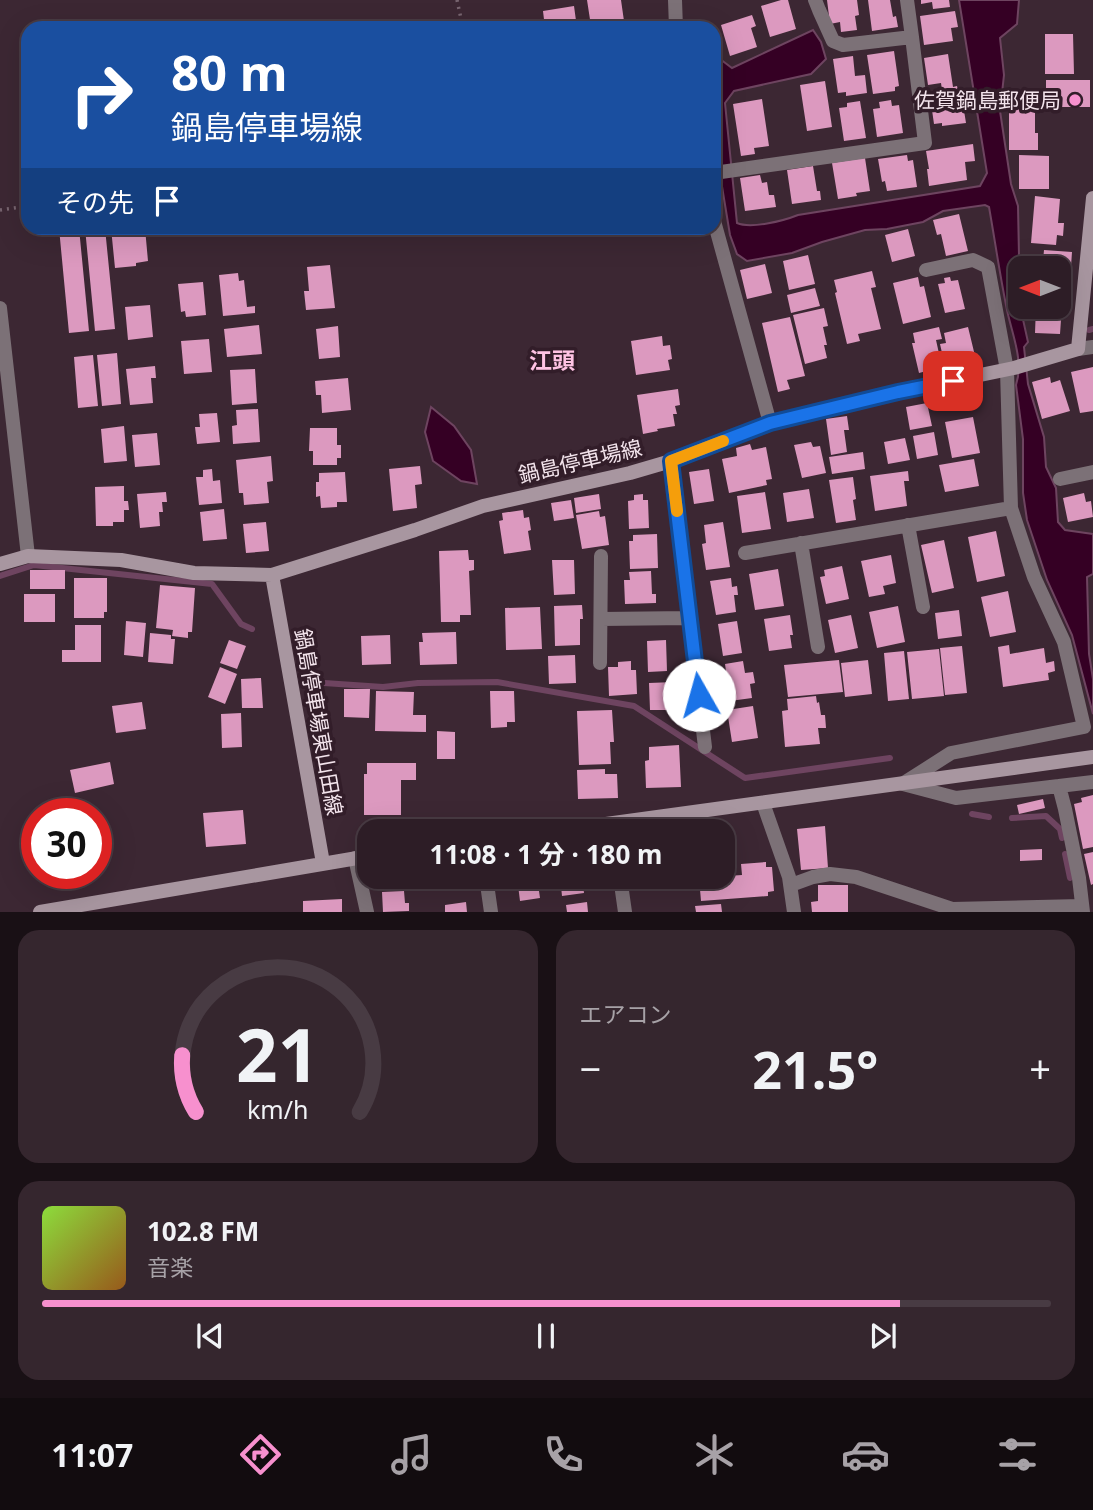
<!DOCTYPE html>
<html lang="ja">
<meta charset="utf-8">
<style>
:root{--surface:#2d1d26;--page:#35262e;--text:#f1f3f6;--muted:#a7a2a7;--line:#483b43;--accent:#f790ce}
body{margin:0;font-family:"Noto Sans","Noto Sans JP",sans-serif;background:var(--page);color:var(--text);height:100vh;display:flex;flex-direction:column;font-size:26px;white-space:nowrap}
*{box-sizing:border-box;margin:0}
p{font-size:23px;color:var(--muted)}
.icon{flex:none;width:38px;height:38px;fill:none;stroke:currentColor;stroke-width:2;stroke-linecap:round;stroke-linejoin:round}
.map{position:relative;height:912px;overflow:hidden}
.details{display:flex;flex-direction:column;gap:18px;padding:18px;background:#191015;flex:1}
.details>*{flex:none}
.guide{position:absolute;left:21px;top:21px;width:700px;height:214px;border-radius:21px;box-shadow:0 7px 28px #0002,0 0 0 2px var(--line);background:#1a4fa0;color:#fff;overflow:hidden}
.needle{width:46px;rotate:270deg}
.fabs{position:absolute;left:1008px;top:256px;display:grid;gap:14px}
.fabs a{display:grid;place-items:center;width:63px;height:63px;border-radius:14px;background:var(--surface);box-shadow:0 7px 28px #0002,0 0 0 2px var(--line);font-size:35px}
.speed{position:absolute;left:21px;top:798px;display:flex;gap:14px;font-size:35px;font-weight:700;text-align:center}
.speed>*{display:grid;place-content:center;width:91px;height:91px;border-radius:50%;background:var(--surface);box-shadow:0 7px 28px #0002,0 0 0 2px var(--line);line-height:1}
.speed .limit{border:10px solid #d22;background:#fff;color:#111}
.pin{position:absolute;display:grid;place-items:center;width:60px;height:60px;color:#fff;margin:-30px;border-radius:14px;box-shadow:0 4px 10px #0006}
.me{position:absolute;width:77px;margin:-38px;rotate:353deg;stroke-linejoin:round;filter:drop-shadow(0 0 5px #0008)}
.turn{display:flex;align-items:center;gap:24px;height:147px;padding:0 35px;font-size:32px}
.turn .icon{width:91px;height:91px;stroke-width:2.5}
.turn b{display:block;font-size:49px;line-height:60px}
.then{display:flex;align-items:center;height:66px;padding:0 35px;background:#0003;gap:14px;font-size:26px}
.big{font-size:52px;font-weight:700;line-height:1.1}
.details .widget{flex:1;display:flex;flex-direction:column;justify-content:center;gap:10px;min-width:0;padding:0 24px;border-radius:21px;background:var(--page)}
.details .dial{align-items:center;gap:0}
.dial svg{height:182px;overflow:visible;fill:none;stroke:var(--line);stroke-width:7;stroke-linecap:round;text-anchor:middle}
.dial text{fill:var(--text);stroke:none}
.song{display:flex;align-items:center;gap:21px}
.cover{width:84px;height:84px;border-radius:10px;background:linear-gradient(135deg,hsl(90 70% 55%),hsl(30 70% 35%))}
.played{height:7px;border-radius:4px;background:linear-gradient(90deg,var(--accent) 85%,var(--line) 85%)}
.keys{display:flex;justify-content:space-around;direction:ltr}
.heat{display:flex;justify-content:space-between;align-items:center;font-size:38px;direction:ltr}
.details .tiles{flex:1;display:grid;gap:18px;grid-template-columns:1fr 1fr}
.widget:last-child{grid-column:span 2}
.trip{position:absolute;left:357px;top:819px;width:378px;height:70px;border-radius:21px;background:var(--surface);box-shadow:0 7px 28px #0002,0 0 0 2px var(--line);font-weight:700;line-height:70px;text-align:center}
.menu{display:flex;height:112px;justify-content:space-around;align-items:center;background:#120c0f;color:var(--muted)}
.menu .icon{width:49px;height:49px}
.menu .current{color:var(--accent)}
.menu b{font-size:32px;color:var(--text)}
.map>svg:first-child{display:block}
.water{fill:#350024;stroke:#6e4460;stroke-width:2}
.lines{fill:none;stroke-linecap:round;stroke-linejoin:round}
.stream{stroke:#6e4460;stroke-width:6}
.building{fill:#dc99bf}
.path{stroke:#786570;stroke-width:3.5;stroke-dasharray:2 5;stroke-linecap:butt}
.minor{stroke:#7c7177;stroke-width:14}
.secondary{stroke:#a896a0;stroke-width:14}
.route-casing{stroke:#114b97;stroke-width:18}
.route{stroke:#1a73e8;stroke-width:12}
.slow{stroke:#f59e0b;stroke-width:12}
.poi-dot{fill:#f790ce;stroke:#321d29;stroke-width:2.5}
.labels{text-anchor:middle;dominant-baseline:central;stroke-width:7;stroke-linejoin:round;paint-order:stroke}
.poi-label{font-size:21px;fill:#f3e4ec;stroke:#321d29;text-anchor:end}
.street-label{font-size:21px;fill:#f3e4ec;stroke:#321d29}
.neighbourhood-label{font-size:23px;font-weight:bold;fill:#ffc3e4;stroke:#321d29}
</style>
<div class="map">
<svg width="1093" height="912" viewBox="0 0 1093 912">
<rect width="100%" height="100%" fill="#3c2733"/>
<path class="water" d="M959,0H1019L1017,24L1000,38L1004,75L1000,111L1011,184L1018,206L1020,306L1028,342L1024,347L1028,384L1044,437L1046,467L1056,488L1058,522L1065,530L1093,534V574L1087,577L1089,654L1093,679V714L1072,635L1047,580L1027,520L1023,493V439L1016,385C1024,361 1012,334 1007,310C1000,276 995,241 989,207L985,205L943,211L923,222L887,229L865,230L822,242L792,253L747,261L737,254L730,235L714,138V35L720,59L732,68L813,30L821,42L826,59L811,74L734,91L725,103L737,223C751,229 783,221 798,215L980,186L987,173Z
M431,407L454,426L471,450L477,484L461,481L433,461L425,432Z"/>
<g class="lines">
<path class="stream" d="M1089,330L1093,329
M0,576L34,565L212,584L241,624L252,629
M324,683L383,687L418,683L497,682L634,706L745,778L890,758
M972,814L989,817
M1012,818L1046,816L1060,829L1062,838
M1065,854L1070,878"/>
</g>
<path class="building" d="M587,0H621L624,21L591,26Z
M781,0H788L796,29L770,37L761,6Z
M827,0H857L859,15L855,16L857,30L841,32L840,22L830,24Z
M868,0H890L893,17L896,16L898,27L872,31Z
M921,0H949L950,7L933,9L932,2L921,4Z
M574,6L577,28H545L543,11Z
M955,11L958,27L951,28L953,41L924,45L920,16Z
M752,15L756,26L751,28L757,47L730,56L721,25Z
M1045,34H1073L1074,74H1045Z
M894,51L899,86L895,87V91L873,94L867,55Z
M948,54L953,87L957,86L959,95L943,97L941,83L928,85L924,58Z
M853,56L855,76L865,75L867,93L846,96V92L838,93L833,59Z
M1046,80H1090V107H1046Z
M825,81L832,127L807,131L800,85Z
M962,98L966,123L942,126V123L934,124L931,103Z
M762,99L769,146L754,148L755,154L741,156L733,104Z
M891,100L892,106L899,105L903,133L877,137L873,109L880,108L879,102Z
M1035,100V133H1038V150H1009V101Z
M860,101L866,138L844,141L839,108L847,107V103Z
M973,144L975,161L965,162L967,180L929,186L927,169H929L926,151Z
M907,155L908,161L913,160L917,187L887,191L885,181L882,182L878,159Z
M1019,155L1049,156V189H1019Z
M865,158L870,191L856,193L857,196L838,199L832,163Z
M813,166L817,191H820L821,200L792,204L787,170Z
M760,175L762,183L767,182L769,195H774L776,207L745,211L740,178Z
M1035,196L1060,199L1058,223H1064L1063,236L1057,235L1056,245L1031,243Z
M959,214L968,251L946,256L941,234L937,235L933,220Z
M59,228H79L89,331L69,333Z
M85,228H105L115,329L95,331Z
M111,228H145L148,261L136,263V266L115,268Z
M908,229L915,256L892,262L885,235Z
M1044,250L1072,252L1070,281L1062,280L1061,300H1059V268H1037V260L1043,261Z
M808,255L815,284L789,290L783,261Z
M765,264L772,293L747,299L740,270Z
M330,265L335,308L306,310L304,291H309L307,267Z
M872,271L876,287L871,288L881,329L858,334L860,341L847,344L835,293L837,292L834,280Z
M238,273L239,281L244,280L247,307L255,306V313L223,316L219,275Z
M918,277L920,287L924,286L931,317L903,324L893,283Z
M950,277L951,281L958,280L965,309L945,313L938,284L945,283L944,278Z
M203,282L206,315L186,317L185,311L181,312L178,284Z
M815,288L820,306L791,313L787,295Z
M150,305L153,337L128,340L125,307Z
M1036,306H1062L1060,334L1035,333Z
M824,308L828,326L823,327L827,345H824L827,358L805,364L793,315Z
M790,317L805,376L787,380L790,389L778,392L762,323Z
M259,325L262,354L227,357L224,329Z
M338,326L340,357L319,359L316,329Z
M939,327L942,339L936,340L942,367L919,373L912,343H915L913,333Z
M968,327L976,360L951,366L950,360L944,362L940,344L946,343L944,333Z
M662,336L663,346L670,345L672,359L668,360L670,370L636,375L631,341Z
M209,339L212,372L184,374L181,341Z
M117,353L121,404L102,406L97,355Z
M93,355L98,406L78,408L74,357Z
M155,366L156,378H151L153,403L130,405L126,369Z
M1093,367V411L1080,413L1071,372Z
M255,369L257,403L232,405L230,370Z
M1050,377L1051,383L1060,380L1070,411L1042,419L1032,382Z
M348,378L351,410L322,413L321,395H316L315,381Z
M678,389L680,405L675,406L677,414H673L675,426L657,429L658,431L643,434L637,395Z
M962,393L965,407L941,411L938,397Z
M927,403L932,426L910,430L906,407Z
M258,409L260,442L233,444L232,426L237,425L236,410Z
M217,413L220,442L197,444L195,427H200L199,414Z
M847,416L849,430H844L847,452L831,455L826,419Z
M973,417L980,453L952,458L945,422Z
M124,426L127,461L104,463L101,429Z
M310,428H337V445H341V458H337V465H313V451H309Z
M934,432L938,455L917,459L913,436Z
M157,433L160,465L135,467L132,435Z
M905,438L910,460L888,464L884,442Z
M811,442L813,447L820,446L826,473L802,478L794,445Z
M750,444L752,450L766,447L772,479L766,480L767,485L729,493L722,459L737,456L736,448Z
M863,452L865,469L832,474L829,457Z
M271,456L273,481L267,482L269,503L244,505L243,493H239L236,460Z
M974,459L979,486L945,492L939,465Z
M420,466L422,484L415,485L417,508L393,511L389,469Z
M212,469L213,481L220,480L222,503L199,505L196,477H203V470Z
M709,469L714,501L694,504L689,472Z
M908,471L909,481H904L907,506L875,511L870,476Z
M345,472L347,502H337V507L321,508L320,496L316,497V482H319V473Z
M853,477L856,499L853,500L856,520L836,523L829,480Z
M124,486V501H128L129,510H124V522H113V526H96L95,487Z
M809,489L814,518L787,522L783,493Z
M166,492L167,502H162L163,512H159L160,526L140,528L137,494Z
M765,492L771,529L742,533L737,496Z
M1084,493L1086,502L1091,501L1093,517L1068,522L1063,498Z
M599,494L601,509L576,513L574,498Z
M643,494V500H648L649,528L629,529L628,501L634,500V495Z
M571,500L574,518L554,521L551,503Z
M224,509L227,539L203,541L200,512Z
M523,510L524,518L529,517L531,530L528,531L531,550L504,554L499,521L503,520L502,513Z
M599,511L600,517L605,516L609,545L582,549L576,515Z
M266,522L269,551L246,553L243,524Z
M723,522L730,567L706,570L702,544L706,543L704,525Z
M996,531L1005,576L977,582L968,537Z
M657,534L658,568L630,569L629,541H633V535Z
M944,540L954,588L932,593L921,545Z
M468,550L469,560H474V570L469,571L471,615H460V622H441L439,551Z
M891,555L896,583L883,586L885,594L869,597L861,561Z
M552,560H574L575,594L554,595Z
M842,566L849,599L826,604L820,577L825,576L824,570Z
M778,569L784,606L755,610L749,574Z
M30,570H65V589H30Z
M651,571L652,594H656V603L625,604L624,580H630L629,572Z
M74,578H107V612H104V618H74Z
M731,578L732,587L737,586L738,595H734L736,612L716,615L710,581Z
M160,585L195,588L192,632H188V638L172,636L173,630L156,628Z
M1008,591L1016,632L990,637L981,597Z
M24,594H55V622H24Z
M582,605L583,619H580V645L555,646L554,606Z
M898,606L905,642L877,648L869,612Z
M540,607L542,649L506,650L505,608Z
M959,610L962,636L938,639L935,613Z
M790,615L793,635H790L792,648L769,651L764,619Z
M851,615L858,648L835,653L828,620Z
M126,621L146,623L143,657L124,655Z
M737,621L742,653L723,656L718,624Z
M75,625H101V662H62V650H75Z
M456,632L457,664L420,665L419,642H423L422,633Z
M150,633L171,635V639H175L173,664L148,662Z
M390,635L391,664L362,665L361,636Z
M229,640L246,646L237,669L220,663Z
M666,640L667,671L648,672L647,641Z
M1009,645L1010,654L1044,648L1046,663L1054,661L1055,671L1048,673L1049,680L1003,687L998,647Z
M962,646L967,693L945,695L940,648Z
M939,649L944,696L912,699L907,652Z
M904,651L909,699L888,701L884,653Z
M575,655L576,683L549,684L548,656Z
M839,660L843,692L788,697L784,665Z
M868,660L872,694L845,697L841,663Z
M631,661V670H636L637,694L609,696L608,667H618V662Z
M743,661L745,673L753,672L755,683L750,684L752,698L730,701L725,664Z
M220,667L237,674L225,704L208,697Z
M261,678L263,708H242L241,679Z
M674,682L675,710H650L649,683Z
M344,689H370L369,718L344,717Z
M376,691L414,692L413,715H426V732L375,731Z
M490,691H514L515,722H507V727L491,728Z
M816,696L817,703L819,702L821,715H825L826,728H818L820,744L785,747L782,711L788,710L787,699Z
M142,702L146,729L116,733L112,706Z
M753,706L758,738L732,742L727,710Z
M612,710L614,742H610L611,764L579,765L577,711Z
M241,713L242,747L222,748L221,714Z
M437,731L455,732V759H437Z
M679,745L681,787L646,788L645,761L649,760V747Z
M110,762L114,784L75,793L70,770Z
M367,763H416V780H401V815H364V774H367Z
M605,769V774H617L618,798L578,799L577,770Z
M1093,795V847L1083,849L1074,804L1082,802L1081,798Z
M1043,799L1045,808L1019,814L1017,805Z
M243,810L246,844L206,847L203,813Z
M825,826L828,868L801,870L797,829Z
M1042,849V860L1020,861V850Z
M1093,852V884L1091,885L1084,854Z
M766,862V867H772L774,891L768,892V896L701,901L699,878L742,875L741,864Z
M517,877H537L540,898L520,901Z
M560,877H582L584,893L562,896Z
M648,877H672L673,883L650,886Z
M818,885H848V912H812L811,902L818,901Z
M404,891L405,903H409V911L383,912L382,892Z
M342,899V912H303V901Z
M466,902L467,912H445V905Z
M587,902L588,912H567L566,905Z
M721,904L722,912H696L695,906Z"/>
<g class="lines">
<path class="path" d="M457,0L463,28
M0,210L28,206"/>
<path class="minor" d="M675,0L676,28
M907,0L912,37
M714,173L925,143L912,37L843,45L833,41L819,10L815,0
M714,221L770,423
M0,308L28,556
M1078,349L1093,347
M671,461L705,747
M1060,479L1093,472
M908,525L923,607
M801,543L818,647
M745,553L1011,508
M601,619L689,618
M600,663L601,556
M904,783L951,753L1084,727L1064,642L1034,577L1011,508L1007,370L988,267L973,260L926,270
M903,784L956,798L1059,786L1065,809L1079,878L1083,912
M1059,786L1093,782
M763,803L789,877L794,912
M355,858L367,912
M486,877L491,912
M620,877L625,912
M791,885L813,877L830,874L856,877L952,909L1081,906"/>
<path class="secondary" d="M0,564L28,556L121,560L194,573L272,575L415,530L483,506L630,473L671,461L770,423L898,392L1014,368L1078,349L1093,198
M272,575L323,863
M555,831L1093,757
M40,912L369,856"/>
</g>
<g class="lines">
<g class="route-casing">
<path id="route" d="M699,695L671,461L770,423L898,392L953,381"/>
</g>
<use href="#route" class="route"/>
<path class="slow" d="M677,511L671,461L723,441"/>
</g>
<circle class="poi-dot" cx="1075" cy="100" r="7"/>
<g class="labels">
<g class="poi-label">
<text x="1061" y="100">佐賀鍋島郵便局</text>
</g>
<g class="street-label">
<text transform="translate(580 461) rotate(-13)">鍋島停車場線</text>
<text transform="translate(319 722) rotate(80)">鍋島停車場東山田線</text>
</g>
<g class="neighbourhood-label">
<text x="552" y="360">江頭</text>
</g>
</g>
</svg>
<div class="fabs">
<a><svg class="needle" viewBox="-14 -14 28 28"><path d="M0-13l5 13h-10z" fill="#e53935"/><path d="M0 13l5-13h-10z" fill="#a7a2a7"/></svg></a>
</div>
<div class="speed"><div class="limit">30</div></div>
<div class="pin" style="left:953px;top:381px;background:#d93025"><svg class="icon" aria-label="arrive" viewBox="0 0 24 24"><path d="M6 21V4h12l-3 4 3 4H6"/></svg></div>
<svg class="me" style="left:699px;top:695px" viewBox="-20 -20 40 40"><circle r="19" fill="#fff"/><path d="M0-13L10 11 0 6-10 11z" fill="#1a73e8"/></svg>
<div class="trip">11:08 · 1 分 · 180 m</div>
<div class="guide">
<div class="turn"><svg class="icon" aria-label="right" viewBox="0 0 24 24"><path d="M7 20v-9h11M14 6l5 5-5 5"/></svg><div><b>80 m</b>鍋島停車場線</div></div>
<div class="then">その先<svg class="icon" aria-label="arrive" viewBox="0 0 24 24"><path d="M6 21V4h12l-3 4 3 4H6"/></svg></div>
</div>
</div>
<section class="details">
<div class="tiles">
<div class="widget dial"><svg viewBox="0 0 100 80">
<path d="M14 69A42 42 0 1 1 86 69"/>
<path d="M14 69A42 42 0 0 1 8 44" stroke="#f790ce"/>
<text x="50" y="56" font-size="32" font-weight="700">21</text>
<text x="50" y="72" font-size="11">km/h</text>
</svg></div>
<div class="widget"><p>エアコン</p>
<div class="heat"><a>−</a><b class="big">21.5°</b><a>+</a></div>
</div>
<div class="widget">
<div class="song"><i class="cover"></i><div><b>102.8 FM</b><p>音楽</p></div></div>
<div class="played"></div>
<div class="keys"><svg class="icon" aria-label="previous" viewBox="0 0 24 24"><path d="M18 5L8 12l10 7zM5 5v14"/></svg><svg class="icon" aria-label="pause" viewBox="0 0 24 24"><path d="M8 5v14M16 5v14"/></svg><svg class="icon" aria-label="next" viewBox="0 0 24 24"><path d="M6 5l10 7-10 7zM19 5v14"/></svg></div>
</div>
</div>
</section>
<nav class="menu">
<b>11:07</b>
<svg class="icon current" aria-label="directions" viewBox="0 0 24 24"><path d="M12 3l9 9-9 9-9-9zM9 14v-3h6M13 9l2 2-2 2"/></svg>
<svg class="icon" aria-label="music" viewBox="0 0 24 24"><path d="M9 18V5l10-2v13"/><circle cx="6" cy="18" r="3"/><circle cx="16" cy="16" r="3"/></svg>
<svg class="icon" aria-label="phone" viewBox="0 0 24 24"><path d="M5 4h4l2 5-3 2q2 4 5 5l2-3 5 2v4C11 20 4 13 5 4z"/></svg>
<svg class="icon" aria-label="climate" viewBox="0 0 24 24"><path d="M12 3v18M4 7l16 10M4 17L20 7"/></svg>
<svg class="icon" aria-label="car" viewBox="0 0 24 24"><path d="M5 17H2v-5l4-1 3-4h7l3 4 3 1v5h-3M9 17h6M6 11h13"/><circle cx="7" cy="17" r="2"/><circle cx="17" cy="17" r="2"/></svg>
<svg class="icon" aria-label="filters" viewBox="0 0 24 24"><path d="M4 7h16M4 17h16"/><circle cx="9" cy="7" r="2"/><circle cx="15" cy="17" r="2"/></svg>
</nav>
